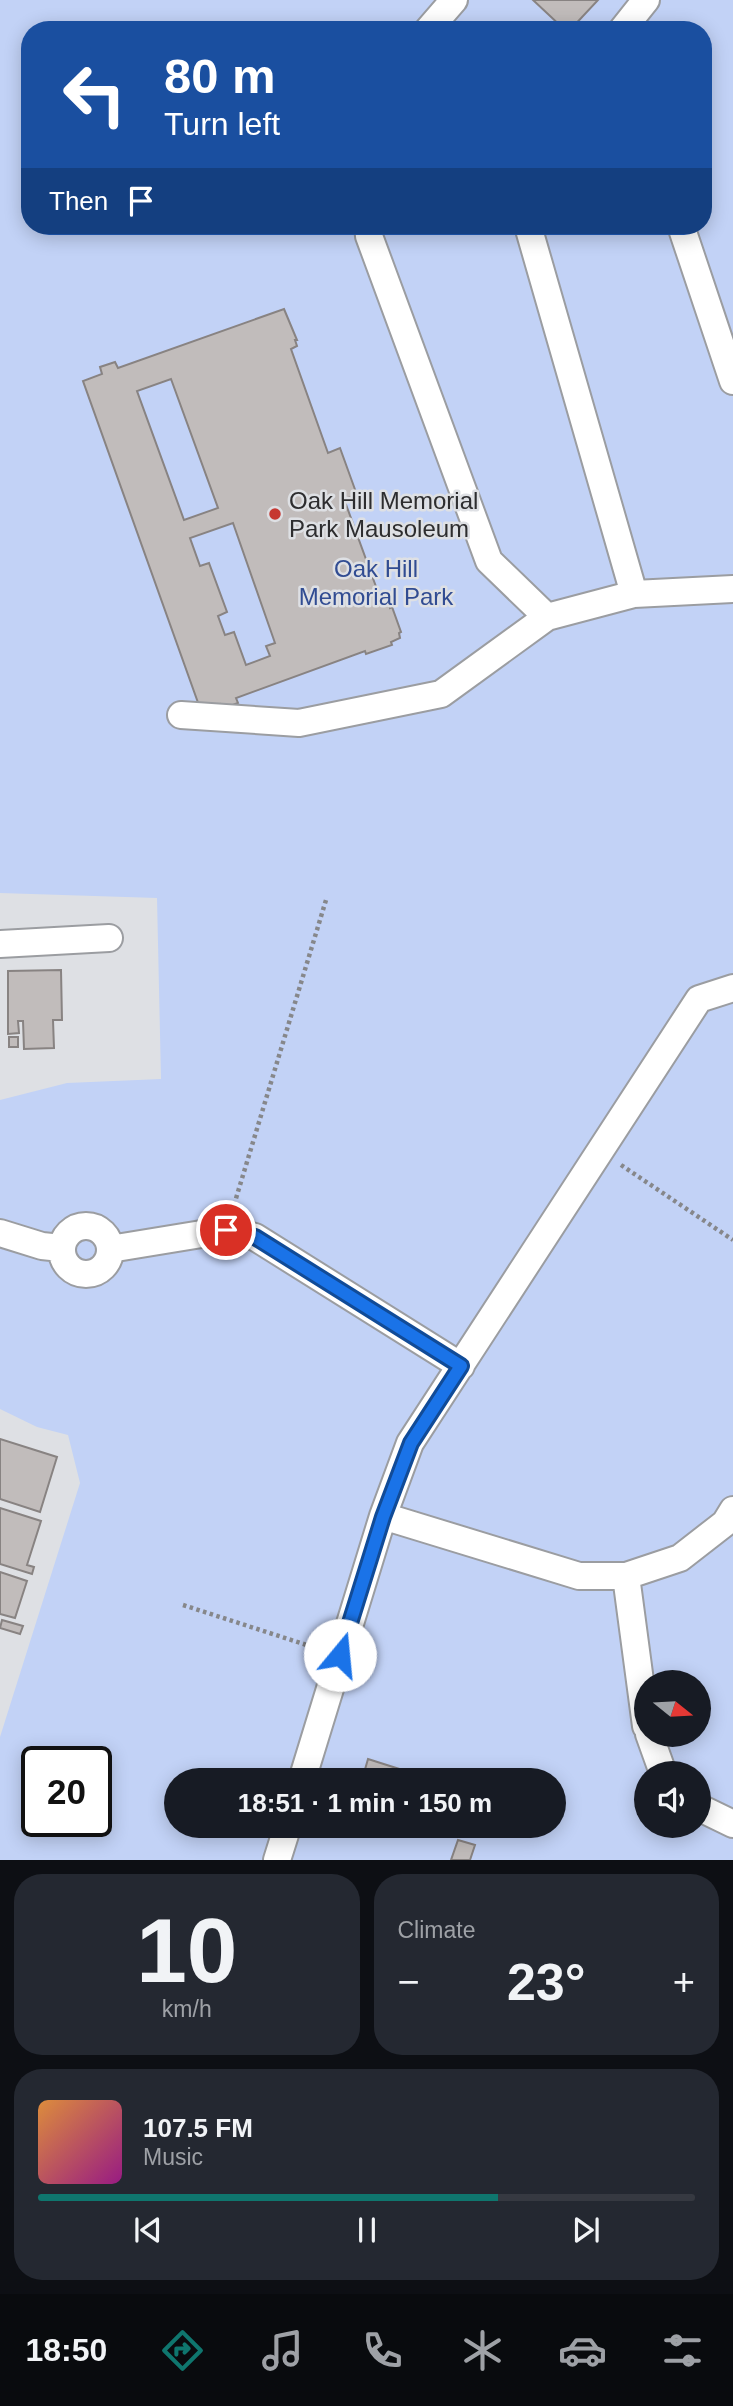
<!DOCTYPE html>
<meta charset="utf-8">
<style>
:root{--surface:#171b24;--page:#242831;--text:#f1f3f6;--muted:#9ea1a6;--line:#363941;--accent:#0f766e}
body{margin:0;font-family:Arial,sans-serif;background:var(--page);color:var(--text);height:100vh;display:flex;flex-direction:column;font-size:26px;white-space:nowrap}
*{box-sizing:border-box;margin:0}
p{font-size:23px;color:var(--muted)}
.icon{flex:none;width:38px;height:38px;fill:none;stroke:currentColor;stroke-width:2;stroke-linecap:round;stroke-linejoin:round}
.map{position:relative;height:1860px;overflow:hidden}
.sheet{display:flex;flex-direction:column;gap:14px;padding:14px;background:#0d0f14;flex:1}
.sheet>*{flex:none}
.guide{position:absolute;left:21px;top:21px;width:691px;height:214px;border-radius:28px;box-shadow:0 4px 18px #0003;background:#1a4fa0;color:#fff;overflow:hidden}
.needle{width:46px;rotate:108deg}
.buttons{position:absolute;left:634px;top:1670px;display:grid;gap:14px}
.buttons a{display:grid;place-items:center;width:77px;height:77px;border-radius:50%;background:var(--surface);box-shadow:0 4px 18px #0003;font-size:35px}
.speed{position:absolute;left:21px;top:1746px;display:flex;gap:14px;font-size:35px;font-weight:700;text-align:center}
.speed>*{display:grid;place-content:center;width:91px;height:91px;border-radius:50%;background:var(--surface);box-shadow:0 4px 18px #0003;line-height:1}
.speed .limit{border:4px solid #111;border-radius:10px;background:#fff;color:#111}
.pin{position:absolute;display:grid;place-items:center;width:60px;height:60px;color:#fff;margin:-30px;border:4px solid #fff;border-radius:50%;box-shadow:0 2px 7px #0007}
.me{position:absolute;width:77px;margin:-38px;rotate:17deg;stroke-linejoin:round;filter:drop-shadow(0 0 5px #0008)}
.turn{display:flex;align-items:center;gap:24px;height:147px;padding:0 28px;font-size:32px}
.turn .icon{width:91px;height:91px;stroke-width:2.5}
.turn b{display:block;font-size:49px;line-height:60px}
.then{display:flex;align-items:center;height:66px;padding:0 28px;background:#0003;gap:14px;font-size:26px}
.big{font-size:52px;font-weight:700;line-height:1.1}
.sheet .tile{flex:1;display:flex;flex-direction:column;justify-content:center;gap:10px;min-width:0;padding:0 24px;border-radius:28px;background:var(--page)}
.sheet .dial{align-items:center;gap:0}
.dial b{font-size:91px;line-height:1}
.song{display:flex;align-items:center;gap:21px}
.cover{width:84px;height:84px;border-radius:10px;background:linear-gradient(135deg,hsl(30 70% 55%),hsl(310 70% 35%))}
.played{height:7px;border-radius:4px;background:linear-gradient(90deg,var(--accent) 70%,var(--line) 70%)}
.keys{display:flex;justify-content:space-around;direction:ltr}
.heat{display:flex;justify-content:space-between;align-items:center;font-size:38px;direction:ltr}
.sheet .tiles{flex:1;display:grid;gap:14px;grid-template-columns:1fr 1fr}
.tile:last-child{grid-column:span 2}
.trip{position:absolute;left:164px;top:1768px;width:402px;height:70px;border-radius:35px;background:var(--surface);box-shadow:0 4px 18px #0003;font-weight:700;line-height:70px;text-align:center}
.menu{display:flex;height:112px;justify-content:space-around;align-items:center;background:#090b0e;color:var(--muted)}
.menu .icon{width:49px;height:49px}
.menu .on{color:var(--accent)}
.menu b{font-size:32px;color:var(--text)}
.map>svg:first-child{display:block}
.green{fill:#c2d2f6;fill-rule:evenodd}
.building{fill:#c1bcbb;stroke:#888382;stroke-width:2;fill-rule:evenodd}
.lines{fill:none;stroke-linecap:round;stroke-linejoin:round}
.minor-casing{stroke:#9b9da1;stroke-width:30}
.path{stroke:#86878a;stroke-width:4.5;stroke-dasharray:3.5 3.5;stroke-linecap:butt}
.minor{stroke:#fff;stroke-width:26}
.route-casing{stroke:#114b97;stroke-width:18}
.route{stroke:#1a73e8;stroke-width:12}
.poi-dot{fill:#c63831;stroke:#dee0e4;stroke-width:2.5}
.labels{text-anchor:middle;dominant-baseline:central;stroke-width:5;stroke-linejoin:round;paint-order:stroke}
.poi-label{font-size:24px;fill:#2d2d2f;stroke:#dee0e4;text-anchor:start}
.park-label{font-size:24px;fill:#314c92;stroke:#dee0e4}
</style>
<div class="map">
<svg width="733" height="1860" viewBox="0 0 733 1860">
<rect width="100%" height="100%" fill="#dee0e4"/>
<path class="green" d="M0,0H733V1860H0V1737L80,1483L68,1435L37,1427L0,1409V1100L67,1083L161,1079L157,898L0,893ZM30,30H704V226H30ZM646,1682H698V1734H646ZM37,1762H96V1822H37ZM646,1773H698V1825H646ZM177,1780H555V1825H177Z"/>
<path class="building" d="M533,0H598L570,30H565Z
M284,309L297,340H295L297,346L291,349L328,453L340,448L357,495L344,499L382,603L388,601L390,608L392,607L401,632L399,633L400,638L391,642L392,645L366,654L365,651L236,698L238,703L222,709L220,704L201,711L83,381L102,374L100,367L115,362L118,368ZM171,379L218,508L184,520L137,391ZM233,523L275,643L266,646L270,656L246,665L234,632L225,635L218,616L227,612L209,563L200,566L190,538Z
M61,970L62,1020H53L54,1048L24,1049L23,1021H18L19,1033L8,1034V971Z
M9,1037H18V1047H9Z
M0,1439L57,1457L40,1512L0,1499Z
M0,1508L41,1521L27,1565L34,1567L32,1574L0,1564Z
M0,1572L27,1581L15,1618L0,1614Z
M2,1620L23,1626L20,1634L0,1628Z
M368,1759L434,1780H362Z
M458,1840L475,1845L470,1860H451Z"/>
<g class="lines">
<g class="minor-casing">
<path id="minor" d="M428,30L454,0
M622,30L646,0
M368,226L369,236L489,561L547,617
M528,226L634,594
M681,226L733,381
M181,715L299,723L441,694L547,617L634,594L733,589
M0,944L109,938
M62 1250a24 24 0 1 1 48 0a24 24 0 1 1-48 0Z
M0,1233L42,1246L61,1248
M110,1249L226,1230L255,1237L461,1366
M383,1516L579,1576H626L680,1558L725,1523L733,1510
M626,1576L646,1726
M649,1734L663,1773
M302,1780L383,1516L410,1443L699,999L733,988
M698,1807L733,1824
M277,1860L288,1825"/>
</g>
<path class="path" d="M621,1165L733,1240
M234,1205L326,900
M183,1605L316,1648"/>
<use href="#minor" class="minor"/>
</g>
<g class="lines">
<g class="route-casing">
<path id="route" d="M226,1230L255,1237L461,1366L411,1443L383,1517L340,1655"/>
</g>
<use href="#route" class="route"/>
</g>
<circle class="poi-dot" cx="275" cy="514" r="7"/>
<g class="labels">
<g class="poi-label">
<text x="289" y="500">Oak Hill Memorial<tspan x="289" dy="28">Park Mausoleum</tspan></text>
</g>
<g class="park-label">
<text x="376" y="568">Oak Hill<tspan x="376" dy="28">Memorial Park</tspan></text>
</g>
</g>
</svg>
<div class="buttons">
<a><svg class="needle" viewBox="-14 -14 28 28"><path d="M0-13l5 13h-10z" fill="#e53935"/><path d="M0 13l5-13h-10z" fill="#9ea1a6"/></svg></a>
<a><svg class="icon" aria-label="sound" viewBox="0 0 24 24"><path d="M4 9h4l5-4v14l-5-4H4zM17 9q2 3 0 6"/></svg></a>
</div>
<div class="speed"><div class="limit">20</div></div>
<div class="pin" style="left:226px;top:1230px;background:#d93025"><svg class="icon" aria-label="arrive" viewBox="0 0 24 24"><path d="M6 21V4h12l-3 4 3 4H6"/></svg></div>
<svg class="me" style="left:340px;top:1655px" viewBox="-20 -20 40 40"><circle r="19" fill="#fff"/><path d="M0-13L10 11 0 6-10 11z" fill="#1a73e8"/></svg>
<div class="trip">18:51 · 1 min · 150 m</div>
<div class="guide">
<div class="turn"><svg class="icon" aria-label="left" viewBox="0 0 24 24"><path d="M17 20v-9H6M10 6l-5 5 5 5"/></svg><div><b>80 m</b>Turn left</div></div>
<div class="then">Then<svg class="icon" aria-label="arrive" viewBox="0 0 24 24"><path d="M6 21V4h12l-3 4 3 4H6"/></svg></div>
</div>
</div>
<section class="sheet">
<div class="tiles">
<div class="tile dial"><b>10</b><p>km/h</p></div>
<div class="tile"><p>Climate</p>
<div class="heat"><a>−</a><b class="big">23°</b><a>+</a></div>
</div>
<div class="tile">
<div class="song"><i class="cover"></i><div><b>107.5 FM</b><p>Music</p></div></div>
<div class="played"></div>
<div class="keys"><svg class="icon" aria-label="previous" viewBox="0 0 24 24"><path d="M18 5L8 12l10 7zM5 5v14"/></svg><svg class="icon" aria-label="pause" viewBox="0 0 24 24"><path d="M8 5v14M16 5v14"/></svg><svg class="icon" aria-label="next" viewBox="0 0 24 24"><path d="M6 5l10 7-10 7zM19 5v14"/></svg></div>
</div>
</div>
</section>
<nav class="menu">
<b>18:50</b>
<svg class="icon on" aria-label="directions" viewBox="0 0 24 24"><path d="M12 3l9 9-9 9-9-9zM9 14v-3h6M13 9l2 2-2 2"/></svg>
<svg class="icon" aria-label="music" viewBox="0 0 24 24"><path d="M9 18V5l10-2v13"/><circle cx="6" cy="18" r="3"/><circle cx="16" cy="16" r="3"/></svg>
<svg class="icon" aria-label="phone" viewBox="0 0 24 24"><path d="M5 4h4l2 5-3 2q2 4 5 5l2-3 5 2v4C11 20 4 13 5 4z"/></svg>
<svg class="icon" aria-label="climate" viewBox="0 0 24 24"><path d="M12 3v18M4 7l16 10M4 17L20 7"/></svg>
<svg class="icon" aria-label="car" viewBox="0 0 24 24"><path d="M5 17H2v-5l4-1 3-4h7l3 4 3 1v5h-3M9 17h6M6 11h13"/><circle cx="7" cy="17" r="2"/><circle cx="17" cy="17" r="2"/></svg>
<svg class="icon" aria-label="filters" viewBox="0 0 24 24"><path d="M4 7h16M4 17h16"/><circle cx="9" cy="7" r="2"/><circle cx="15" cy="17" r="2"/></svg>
</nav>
